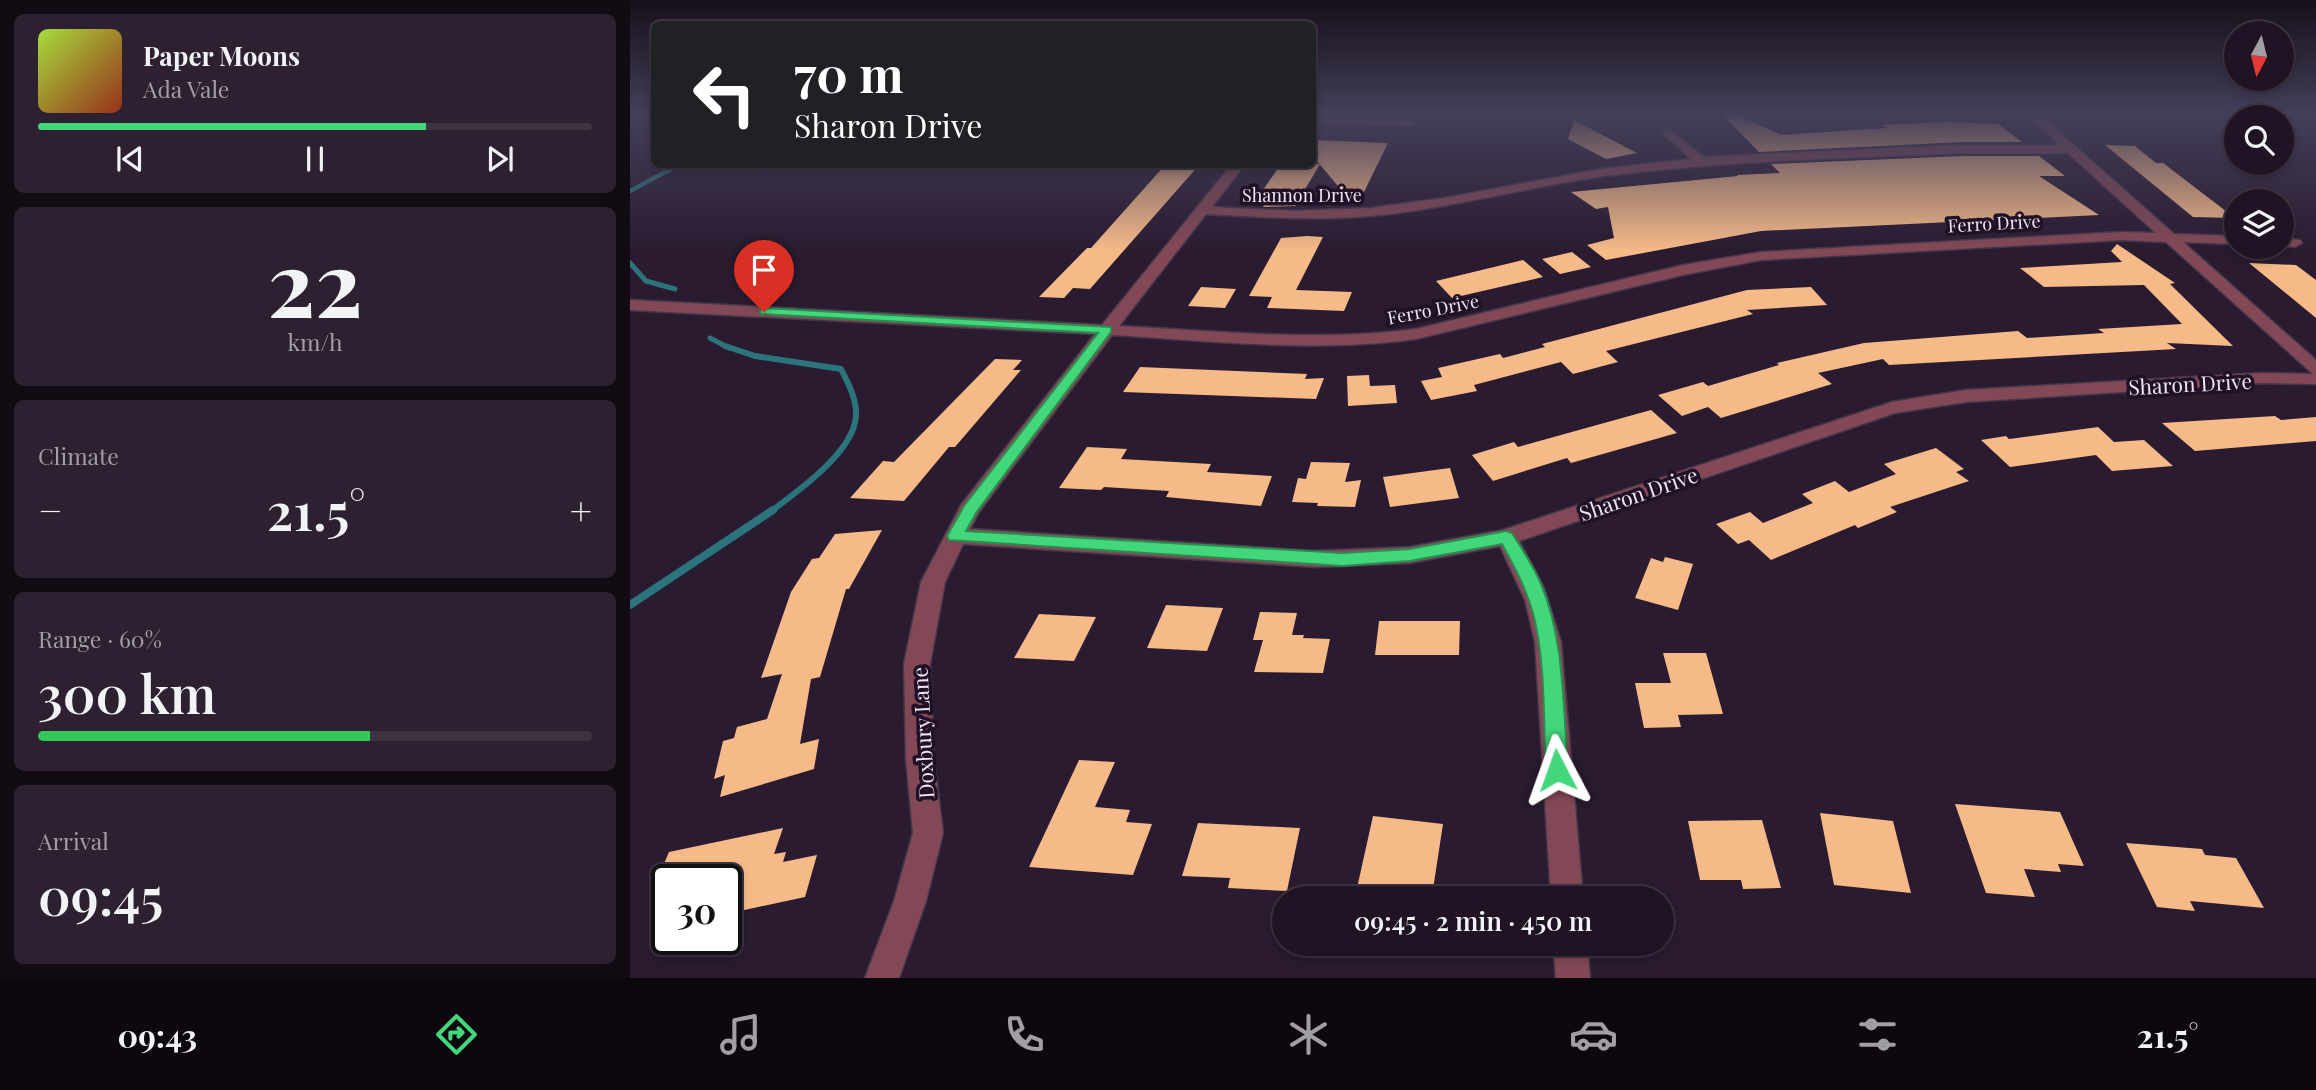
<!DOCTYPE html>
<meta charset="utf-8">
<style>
:root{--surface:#201424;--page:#2d2131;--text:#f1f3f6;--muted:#a29ea6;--line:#3d3341;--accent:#43d77b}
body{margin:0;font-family:"Playfair Display",serif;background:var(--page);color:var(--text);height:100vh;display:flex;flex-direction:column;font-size:26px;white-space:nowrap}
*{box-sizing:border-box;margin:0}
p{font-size:23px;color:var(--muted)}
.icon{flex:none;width:38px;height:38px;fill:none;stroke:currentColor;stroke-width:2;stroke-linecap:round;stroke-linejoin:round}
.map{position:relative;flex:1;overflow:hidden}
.side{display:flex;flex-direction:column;gap:14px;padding:14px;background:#120b14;width:630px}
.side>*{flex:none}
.hud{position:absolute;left:21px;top:21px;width:665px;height:147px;border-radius:10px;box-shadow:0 4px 10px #0003,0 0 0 2px var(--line);background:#202124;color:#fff;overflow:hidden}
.needle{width:46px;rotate:187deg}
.controls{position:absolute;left:1594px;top:21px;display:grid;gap:14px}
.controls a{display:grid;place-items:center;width:70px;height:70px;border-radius:50%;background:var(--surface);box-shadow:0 4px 10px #0003,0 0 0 2px var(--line);font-size:35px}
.speed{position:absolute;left:21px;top:864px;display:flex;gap:14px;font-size:35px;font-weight:700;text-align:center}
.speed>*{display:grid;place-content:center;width:91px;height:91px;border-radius:50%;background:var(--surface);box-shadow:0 4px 10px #0003,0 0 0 2px var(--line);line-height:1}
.speed .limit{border:4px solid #111;border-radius:10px;background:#fff;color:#111}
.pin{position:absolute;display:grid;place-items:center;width:60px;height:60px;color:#fff;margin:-72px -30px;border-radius:50% 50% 50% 0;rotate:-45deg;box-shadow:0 0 7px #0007}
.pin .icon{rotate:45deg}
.me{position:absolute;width:77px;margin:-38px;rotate:356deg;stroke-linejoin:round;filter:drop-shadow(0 0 5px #0008)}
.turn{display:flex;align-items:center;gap:24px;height:147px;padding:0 28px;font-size:32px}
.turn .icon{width:91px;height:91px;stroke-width:2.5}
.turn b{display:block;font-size:49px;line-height:60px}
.big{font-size:52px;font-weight:600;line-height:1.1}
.side .card{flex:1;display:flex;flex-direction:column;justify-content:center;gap:10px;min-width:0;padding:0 24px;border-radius:10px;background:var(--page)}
.side .dial{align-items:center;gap:0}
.dial b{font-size:91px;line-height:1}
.song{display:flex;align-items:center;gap:21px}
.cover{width:84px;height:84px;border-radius:10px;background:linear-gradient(135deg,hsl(80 70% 55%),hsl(10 70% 35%))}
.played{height:7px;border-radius:4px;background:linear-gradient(90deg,var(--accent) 70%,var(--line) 70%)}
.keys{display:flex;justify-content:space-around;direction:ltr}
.heat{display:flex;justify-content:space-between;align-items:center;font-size:38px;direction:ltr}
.charge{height:10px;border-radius:5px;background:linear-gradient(90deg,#34c759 60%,var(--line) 0)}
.trip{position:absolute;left:642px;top:886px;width:402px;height:70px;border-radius:35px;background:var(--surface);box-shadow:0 4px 10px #0003,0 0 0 2px var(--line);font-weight:600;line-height:70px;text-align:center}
.tabs{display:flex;height:112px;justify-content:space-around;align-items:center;background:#0d080e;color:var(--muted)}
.tabs .icon{width:49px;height:49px}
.tabs .active{color:var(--accent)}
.tabs b{font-size:32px;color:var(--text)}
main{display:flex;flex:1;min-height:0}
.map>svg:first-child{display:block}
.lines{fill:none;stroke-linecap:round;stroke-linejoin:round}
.stream-far3{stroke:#2b747b;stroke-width:4.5}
.stream-far2{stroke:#2b747b;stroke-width:5}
.stream-far1{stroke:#2b747b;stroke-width:6}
.stream{stroke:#2b747b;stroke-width:8}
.building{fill:#f6ba88}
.minor-casing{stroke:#45374b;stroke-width:3}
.minor{fill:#834855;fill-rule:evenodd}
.route{fill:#43d77b;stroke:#2c8c50;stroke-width:2}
.labels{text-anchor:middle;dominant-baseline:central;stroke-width:7;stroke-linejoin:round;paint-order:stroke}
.far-street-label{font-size:18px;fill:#eee3f2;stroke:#201126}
.street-label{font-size:21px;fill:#eee3f2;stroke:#201126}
</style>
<main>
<section class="side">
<div class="card">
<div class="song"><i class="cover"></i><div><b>Paper Moons</b><p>Ada Vale</p></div></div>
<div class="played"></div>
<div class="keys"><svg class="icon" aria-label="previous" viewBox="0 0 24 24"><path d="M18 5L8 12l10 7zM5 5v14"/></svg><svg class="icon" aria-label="pause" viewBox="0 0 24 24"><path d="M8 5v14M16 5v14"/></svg><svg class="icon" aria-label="next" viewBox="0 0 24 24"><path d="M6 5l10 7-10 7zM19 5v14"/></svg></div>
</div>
<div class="card dial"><b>22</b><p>km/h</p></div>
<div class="card"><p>Climate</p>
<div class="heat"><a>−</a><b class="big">21.5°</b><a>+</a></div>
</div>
<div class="card"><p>Range · 60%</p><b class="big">300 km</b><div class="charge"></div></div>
<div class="card"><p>Arrival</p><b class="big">09:45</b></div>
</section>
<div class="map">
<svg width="1686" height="978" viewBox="0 0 1686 978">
<rect width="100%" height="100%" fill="#2a1b30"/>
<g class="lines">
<path class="stream-far3" d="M0,191L50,164"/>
<path class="stream-far2" d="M0,263L16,281L45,289
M80,338L99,348"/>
<path class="stream-far1" d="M95,346L125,356L211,369C218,383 227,399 226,416C224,452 167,492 140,512"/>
<path class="stream" d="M0,605L143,510"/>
</g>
<path class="building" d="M1092,114H1105L1151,135L1257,128L1252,125L1316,122L1368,124L1392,142H1333L1129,152Z
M944,120L1007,153L976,159L938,139Z
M682,140L758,143L733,194L717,197L682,155Z
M1475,145L1505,146L1526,163H1533L1605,218L1563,217Z
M1333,156H1409L1435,176H1409L1469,215L1131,231L976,260L957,245L984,238L978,207L966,209L941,192L1108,176L1107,175L1150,173L1141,164Z
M536,164H570L460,289L443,288L434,298L409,297L457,248H461Z
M651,164H690L665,206L633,207L643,190H633Z
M677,236L693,237L666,290L722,292L714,311L637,308L642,297L619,296L651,238Z
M1487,244L1545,283L1540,284L1603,346L1537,343L1546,349L1259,365L1253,359L1188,373L1202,384L1091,418L1078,407L1052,416L1028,395L1073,382L1078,386L1149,365L1147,363L1234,343L1388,331L1397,338L1474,333L1468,329L1552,324L1514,285L1414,287L1390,268L1492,262L1481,251Z
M942,252L961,267L930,274L912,259Z
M893,260L913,277L822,298L806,281Z
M1619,263L1666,265L1686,280V318Z
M571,287L606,289L595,308L558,306Z
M1181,287L1197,305L1117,310L1123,314L976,351L988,362L943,374L931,362L844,385L847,391L801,400L791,381L812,377L808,368L870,354L873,358L915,347L912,344L1117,290Z
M365,359L392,360L383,370H391L325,447H319L274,501L220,498L253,461L264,462Z
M510,367L677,374L675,379L694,378L686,399L493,392Z
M739,375L740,386L765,385L767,403L718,406L717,376Z
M1021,410L1047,433L941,463L937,458L863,481L842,455L884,442L888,447Z
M1645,416L1651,420L1686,417V441L1565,451L1532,423Z
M1468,427L1484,442L1514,440L1543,466L1482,471L1466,455L1380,467L1351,440L1376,436L1379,439Z
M457,447L497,449L491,459L581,464L577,472L642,476L631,506L536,497L539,491L474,487L471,490L429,488Z
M1306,448L1334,469L1326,472L1339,481L1260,507L1267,512L1228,528L1225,525L1141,560L1119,540L1108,544L1086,524L1120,512L1133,523L1183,503L1172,494L1205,481L1219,492L1266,474L1254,464Z
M681,462L720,463L715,482L731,480L725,507L687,506L688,503L662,502L668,478L676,479Z
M820,468L829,498L760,507L753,477Z
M252,530L219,589H216L190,677L181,679L170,744L189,739L184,769L90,797L95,775L84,779L93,741L104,738L107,727L137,719L152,674L131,678L161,592L182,559L189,558L205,534Z
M1035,557L1063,564L1048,610L1005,598L1021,558L1033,562Z
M536,605L593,608L577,651L517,648Z
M630,612L667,613L662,635H674L673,638L700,639L693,673L624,672L633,640H623Z
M409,614L466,617L444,661L384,658Z
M749,621H830L829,655H745Z
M1033,653H1076L1093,714L1048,715L1051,727L1014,728L1005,683H1041Z
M449,760L485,762L465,807L500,810L496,822L522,824L503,875L399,867Z
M1325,804L1430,812L1454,866L1428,864L1431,872L1394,869L1405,897L1356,893Z
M1190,813L1263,821L1281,893L1204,885Z
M743,816L813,824L802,896L727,888Z
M1132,820L1151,888L1113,889L1111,880H1070L1058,821Z
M568,823L670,828L657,891L598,888L600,878L552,876Z
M153,828L144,854L156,852L153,862L187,855L175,897L96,914V880H27L39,852Z
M1496,843L1572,849L1575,855L1606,858L1634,908L1560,901L1565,911L1527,907Z"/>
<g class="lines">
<g class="minor-casing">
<path id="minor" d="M1397,114H1409L1544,234L1606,236V244L1553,242L1686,360V384L1632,383L1336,402L1265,413L889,541L914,588L931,642L953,898H921L905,642L895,600L870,546L780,563L684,567L333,544L315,582L300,664L304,759L313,833L296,901L269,978H235L264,901L283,833L276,759L274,664L291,582L331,505L465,334L0,310V300L472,325L602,164H615L582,207L665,211L740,208L814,198L971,169L1061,159L1035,135L1033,133L1039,130L1074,157L1333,145H1430ZM1333,153H1438L1526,233L1491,232L1131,252L1053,265L786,329C688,342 588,331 489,326L576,214C631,217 685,221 740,216C819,209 896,187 974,176C1093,161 1213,158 1333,153ZM1491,240L1536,242L1683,374L1632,373L1336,390L1262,402L873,530L780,547L684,551L340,529L349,512L482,335C583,341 686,353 786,339L1053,275L1131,260Z
M682,116L778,120L784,123L778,126L682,122Z
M1652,238L1670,240L1672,243L1665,247L1652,246Z
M923,943H957L960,978H926Z"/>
</g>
<use href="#minor" class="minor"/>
</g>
<linearGradient id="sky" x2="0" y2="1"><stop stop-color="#170f1a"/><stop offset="0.45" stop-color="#443f59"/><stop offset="1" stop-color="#443f59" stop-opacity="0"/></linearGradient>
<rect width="1686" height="251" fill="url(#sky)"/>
<path class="route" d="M134,308L481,327V332L346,513L336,531L712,553L780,549L876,531L882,533C892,549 904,567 911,584C935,641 933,709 938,770L935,777L927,780L920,777L916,770C913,719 916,663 903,613C896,588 884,566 872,544L780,561L712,566L319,540L317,536L334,506L468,333L130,314V309Z"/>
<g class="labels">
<g class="far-street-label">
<text x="672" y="195">Shannon Drive</text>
<text transform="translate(1364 223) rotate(-3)">Ferro Drive</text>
<text transform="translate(803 309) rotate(-11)">Ferro Drive</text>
</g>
<g class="street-label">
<text transform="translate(1560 383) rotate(-3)">Sharon Drive</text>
<text transform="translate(1008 493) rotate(-19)">Sharon Drive</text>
<text transform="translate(292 733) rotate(-93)">Doxbury Lane</text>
</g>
</g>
</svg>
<div class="controls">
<a><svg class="needle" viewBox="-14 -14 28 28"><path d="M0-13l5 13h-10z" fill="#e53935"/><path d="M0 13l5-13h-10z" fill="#a29ea6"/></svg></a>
<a><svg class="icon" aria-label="search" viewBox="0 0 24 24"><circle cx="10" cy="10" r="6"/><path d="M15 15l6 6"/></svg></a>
<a><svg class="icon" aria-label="layers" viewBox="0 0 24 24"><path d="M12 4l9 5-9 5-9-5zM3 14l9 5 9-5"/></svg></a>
</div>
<div class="speed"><div class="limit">30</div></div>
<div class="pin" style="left:134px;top:312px;background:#d93025"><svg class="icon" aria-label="arrive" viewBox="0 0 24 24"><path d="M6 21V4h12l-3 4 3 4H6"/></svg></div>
<svg class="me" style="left:927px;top:770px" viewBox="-20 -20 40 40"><path d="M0-17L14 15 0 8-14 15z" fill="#43d77b" stroke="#fff" stroke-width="4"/></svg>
<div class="trip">09:45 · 2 min · 450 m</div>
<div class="hud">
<div class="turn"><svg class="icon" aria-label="left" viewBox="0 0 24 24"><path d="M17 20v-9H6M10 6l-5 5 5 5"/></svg><div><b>70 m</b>Sharon Drive</div></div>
</div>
</div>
</main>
<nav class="tabs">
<b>09:43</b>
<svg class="icon active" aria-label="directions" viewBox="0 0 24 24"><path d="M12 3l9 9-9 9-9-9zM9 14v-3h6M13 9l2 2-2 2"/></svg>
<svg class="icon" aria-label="music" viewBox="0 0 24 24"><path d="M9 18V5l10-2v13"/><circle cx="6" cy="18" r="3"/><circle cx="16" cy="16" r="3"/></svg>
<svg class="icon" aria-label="phone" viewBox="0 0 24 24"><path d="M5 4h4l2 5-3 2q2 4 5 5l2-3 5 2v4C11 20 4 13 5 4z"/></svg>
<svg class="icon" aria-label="climate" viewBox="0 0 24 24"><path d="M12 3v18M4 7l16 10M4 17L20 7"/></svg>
<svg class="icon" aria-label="car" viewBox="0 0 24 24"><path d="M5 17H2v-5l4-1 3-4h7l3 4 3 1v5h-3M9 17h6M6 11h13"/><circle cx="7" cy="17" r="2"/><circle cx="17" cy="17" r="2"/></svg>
<svg class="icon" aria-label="filters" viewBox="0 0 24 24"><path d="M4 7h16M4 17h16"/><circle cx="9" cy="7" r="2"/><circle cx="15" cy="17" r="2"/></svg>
<b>21.5°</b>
</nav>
